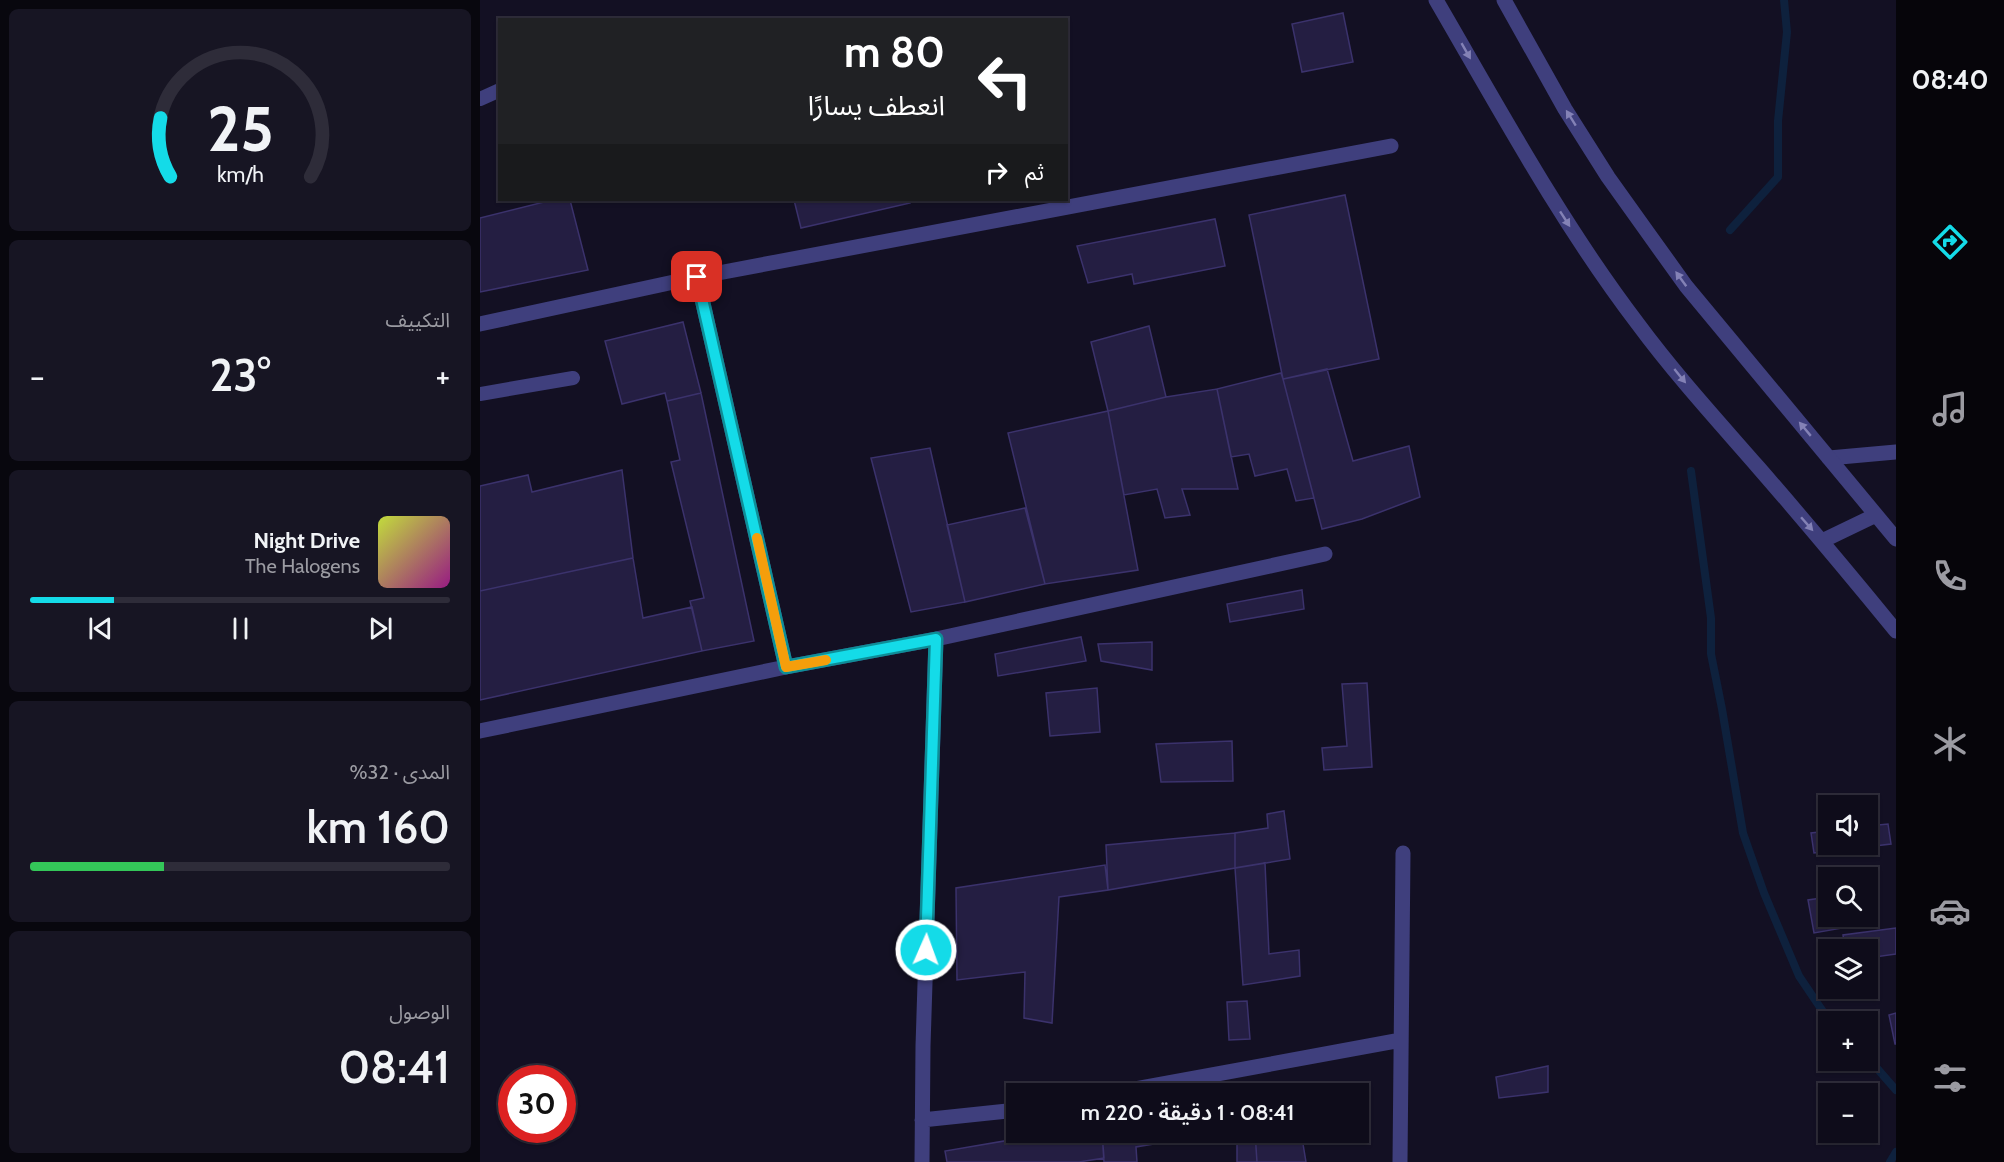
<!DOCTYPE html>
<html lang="ar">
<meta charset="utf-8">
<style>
:root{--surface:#0e0c1a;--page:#171523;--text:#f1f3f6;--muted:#9b9ba2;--line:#2e2c39;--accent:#14dbe8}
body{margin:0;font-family:Cabin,"Noto Sans Arabic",sans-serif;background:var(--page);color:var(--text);direction:rtl;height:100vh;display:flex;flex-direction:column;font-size:22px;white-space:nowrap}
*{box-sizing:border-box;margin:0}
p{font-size:20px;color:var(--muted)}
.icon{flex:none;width:33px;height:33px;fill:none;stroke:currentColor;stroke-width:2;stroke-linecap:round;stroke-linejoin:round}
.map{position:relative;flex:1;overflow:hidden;direction:ltr}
.panel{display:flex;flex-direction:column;gap:9px;padding:9px;background:#08070e;width:480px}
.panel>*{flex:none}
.hud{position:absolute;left:18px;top:18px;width:570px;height:183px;border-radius:0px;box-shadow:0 2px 4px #0004,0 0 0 2px var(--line);direction:rtl;background:#202124;color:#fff;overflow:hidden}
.tools{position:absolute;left:1338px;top:795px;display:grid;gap:12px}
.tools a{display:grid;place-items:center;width:60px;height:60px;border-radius:0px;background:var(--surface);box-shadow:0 2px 4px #0004,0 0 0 2px var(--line);font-size:30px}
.speed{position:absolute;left:18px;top:1065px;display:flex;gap:12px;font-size:30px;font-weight:700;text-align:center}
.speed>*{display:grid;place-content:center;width:78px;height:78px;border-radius:50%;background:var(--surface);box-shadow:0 2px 4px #0004,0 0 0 2px var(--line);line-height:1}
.speed .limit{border:9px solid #d22;background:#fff;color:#111}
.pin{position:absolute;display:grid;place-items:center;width:51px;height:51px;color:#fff;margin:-26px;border-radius:12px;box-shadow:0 3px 9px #0006}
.me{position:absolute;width:66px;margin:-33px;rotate:2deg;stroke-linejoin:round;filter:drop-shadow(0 0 4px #0008)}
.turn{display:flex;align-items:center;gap:21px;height:126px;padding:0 24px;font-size:27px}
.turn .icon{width:78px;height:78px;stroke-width:2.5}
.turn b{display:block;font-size:42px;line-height:51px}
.then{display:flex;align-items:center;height:57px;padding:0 24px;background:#0003;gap:12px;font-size:22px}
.big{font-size:45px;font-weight:600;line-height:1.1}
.panel .tile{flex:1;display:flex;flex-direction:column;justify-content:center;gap:9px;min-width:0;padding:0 21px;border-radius:9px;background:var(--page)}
.panel .dial{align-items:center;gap:0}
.dial svg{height:156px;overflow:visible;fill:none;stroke:var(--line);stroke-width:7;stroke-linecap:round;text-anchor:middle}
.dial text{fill:var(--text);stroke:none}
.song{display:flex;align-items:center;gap:18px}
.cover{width:72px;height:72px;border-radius:9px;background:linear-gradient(135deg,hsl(70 70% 55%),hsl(310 70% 35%))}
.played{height:6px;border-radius:3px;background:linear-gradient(90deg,var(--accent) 20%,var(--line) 20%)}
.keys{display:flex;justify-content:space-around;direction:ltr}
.heat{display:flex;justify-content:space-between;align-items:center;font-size:33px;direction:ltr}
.charge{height:9px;border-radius:4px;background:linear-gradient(90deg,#34c759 32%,var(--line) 0)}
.trip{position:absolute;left:526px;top:1083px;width:363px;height:60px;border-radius:0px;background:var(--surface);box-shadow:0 2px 4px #0004,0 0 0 2px var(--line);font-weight:600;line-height:60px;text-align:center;direction:rtl}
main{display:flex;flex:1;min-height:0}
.tabs{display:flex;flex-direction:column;width:108px;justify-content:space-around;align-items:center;background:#06050a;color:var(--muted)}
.tabs .icon{width:42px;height:42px}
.tabs .current{color:var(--accent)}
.tabs b{font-size:27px;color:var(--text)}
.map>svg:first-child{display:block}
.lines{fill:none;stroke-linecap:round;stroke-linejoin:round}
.stream{stroke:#0e213d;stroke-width:8}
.building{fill:#241e42;stroke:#3b326c;stroke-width:1.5}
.service{stroke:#3f3f7d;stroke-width:14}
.minor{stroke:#3f3f7d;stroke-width:15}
.tertiary{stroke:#3f3f7d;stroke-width:15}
.oneway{fill:#8482b6}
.route-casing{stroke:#0d8e97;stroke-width:15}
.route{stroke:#14dbe8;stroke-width:10}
.slow{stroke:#f59e0b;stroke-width:10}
</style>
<main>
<nav class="tabs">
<b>08:40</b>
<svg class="icon current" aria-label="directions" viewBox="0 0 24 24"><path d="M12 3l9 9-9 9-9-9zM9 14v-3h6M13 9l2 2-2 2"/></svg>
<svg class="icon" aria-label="music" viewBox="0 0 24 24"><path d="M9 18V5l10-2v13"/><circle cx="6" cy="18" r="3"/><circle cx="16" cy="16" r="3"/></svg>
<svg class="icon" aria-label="phone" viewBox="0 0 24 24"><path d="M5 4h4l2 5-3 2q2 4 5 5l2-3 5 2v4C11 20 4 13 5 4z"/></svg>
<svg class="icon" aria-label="climate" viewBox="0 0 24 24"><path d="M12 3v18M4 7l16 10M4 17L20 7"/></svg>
<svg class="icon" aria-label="car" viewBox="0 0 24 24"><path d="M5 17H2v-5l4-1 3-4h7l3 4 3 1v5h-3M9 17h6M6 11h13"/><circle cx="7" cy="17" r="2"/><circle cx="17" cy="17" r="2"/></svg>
<svg class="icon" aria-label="filters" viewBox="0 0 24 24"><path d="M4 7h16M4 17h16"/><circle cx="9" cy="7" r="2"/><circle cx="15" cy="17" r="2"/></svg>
</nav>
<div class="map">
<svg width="1416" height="1162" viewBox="0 0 1416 1162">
<rect width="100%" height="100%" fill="#131023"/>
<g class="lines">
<path class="stream" d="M1250,230L1298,177V121L1307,32L1304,0
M1211,471L1231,618V654L1242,709L1263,833L1284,893L1319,976L1350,1022
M1388,1058L1416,1090
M1410,1162L1416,1152"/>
</g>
<path class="building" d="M863,13L873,62L822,72L812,24Z
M865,195L899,359L803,379L769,215Z
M72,200H90L108,270L0,292V218Z
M314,200H429L430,203L321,228Z
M735,219L745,266L654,284L652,274L608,283L597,246Z
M203,322L221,393L187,401L185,393L142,404L125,341Z
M669,326L686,397L628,411L611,342Z
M847,369L873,461L929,446L940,497L882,519L842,529L803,379Z
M801,373L803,379L834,498L816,501L807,469L775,476L769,454L751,457L737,389Z
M737,389L758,489H702L710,515L685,518L677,489L644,495L628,411L686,397Z
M221,393L274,641L222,651L210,601L224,598L191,462L200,460L187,401Z
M628,411L658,570L565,584L528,433Z
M450,448L485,602L431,612L391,458Z
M142,470L153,558L0,591V486L48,475L52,492Z
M545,508L565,584L485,602L467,525Z
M153,558L163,618L212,607L222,651L0,700V591Z
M822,590L824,609L750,622L747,604Z
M601,637L606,661L518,676L515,654Z
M672,642V670L621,661L618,644Z
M887,683L892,767L844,770L842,748L867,746L862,684Z
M617,688L620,732L570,736L566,693Z
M752,741L753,781L681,782L676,744Z
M804,811L810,859L755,868V833L788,828L787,814Z
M1408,824L1411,844L1334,853L1331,833L1348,831V844H1388V826Z
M755,833V868L628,890L626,845Z
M785,863L789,954L819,950L820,976L763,985L755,868Z
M625,865L628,890L579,897L572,1023L544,1018L545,972L477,980L476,888Z
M1348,897V916H1388V902L1391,923L1334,933L1328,900Z
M1416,928V954L1388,958V950H1365L1363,935Z
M767,1001L770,1039L749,1040L747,1002Z
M1416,1013V1044H1415L1409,1015Z
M1068,1066V1092L1019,1098L1016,1077Z
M577,1132H622L624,1158L599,1162H467L465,1151Z
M622,1132H746L656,1147L657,1162H624Z
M757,1132H775L777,1162H757Z
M775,1132H821L826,1162H777Z"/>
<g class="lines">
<path class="service" d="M0,99L20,90
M0,394L93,378"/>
<path class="minor" d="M217,277L306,667
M0,324L217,277L911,146
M1349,458L1416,452
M0,731L306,667L456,639L845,554
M628,1094L921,1040
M442,1120L537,1110
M442,1162L443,1046L456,639
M920,1162L923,853"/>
<path class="tertiary" d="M956,0C1020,110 1081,223 1158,324C1195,374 1237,420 1278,467C1325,521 1371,576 1416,631
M1024,0L1085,109L1128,177L1168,233L1206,286L1416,539
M1342,541L1396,515"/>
</g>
<defs><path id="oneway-solid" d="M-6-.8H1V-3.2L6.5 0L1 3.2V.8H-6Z" transform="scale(1.5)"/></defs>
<g class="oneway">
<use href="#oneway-solid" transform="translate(986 51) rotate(60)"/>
<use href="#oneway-solid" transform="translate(1091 118) rotate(-122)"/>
<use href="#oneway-solid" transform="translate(1085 219) rotate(57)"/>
<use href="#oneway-solid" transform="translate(1201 279) rotate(-126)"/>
<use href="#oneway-solid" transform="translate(1200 376) rotate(51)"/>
<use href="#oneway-solid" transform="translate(1325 429) rotate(-130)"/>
<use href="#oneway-solid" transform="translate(1327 524) rotate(49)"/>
</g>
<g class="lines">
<g class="route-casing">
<path id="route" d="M217,277L306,667L456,639L446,950"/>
</g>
<use href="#route" class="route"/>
<path class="slow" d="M277,538L306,667L346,660"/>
</g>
</svg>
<div class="tools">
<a><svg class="icon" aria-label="sound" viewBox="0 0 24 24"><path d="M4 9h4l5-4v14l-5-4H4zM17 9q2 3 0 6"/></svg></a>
<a><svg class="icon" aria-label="search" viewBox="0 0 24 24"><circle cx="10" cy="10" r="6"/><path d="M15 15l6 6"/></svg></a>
<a><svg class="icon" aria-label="layers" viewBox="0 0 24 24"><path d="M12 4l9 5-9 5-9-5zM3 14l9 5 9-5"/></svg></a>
<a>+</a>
<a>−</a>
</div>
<div class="speed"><div class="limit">30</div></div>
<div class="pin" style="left:217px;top:277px;background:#d93025"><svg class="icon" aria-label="arrive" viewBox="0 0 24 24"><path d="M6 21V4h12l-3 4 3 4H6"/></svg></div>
<svg class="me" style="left:446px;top:950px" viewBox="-20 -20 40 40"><circle r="17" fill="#14dbe8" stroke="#fff" stroke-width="3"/><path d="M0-11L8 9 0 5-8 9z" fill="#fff"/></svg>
<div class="trip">08:41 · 1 دقيقة · 220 m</div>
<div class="hud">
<div class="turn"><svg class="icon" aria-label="left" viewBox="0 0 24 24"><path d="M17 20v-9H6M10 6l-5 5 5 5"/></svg><div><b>80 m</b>انعطف يسارًا</div></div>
<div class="then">ثم<svg class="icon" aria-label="right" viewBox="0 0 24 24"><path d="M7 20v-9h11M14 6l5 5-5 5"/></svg></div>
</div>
</div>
<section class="panel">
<div class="tile dial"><svg viewBox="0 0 100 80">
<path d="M14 69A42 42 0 1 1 86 69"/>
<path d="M14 69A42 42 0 0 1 9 39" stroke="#14dbe8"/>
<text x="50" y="56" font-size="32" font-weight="700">25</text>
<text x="50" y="72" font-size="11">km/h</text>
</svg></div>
<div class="tile"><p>التكييف</p>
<div class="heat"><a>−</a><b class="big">23°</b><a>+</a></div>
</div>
<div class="tile">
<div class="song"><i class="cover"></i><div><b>Night Drive</b><p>The Halogens</p></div></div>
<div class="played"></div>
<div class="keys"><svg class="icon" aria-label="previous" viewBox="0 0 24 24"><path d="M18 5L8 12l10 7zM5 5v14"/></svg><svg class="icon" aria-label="pause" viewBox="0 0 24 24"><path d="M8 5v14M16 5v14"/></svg><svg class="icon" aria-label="next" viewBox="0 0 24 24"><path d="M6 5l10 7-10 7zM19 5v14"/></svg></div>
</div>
<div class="tile"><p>المدى · 32%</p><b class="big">160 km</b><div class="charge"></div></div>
<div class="tile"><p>الوصول</p><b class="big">08:41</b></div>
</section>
</main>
